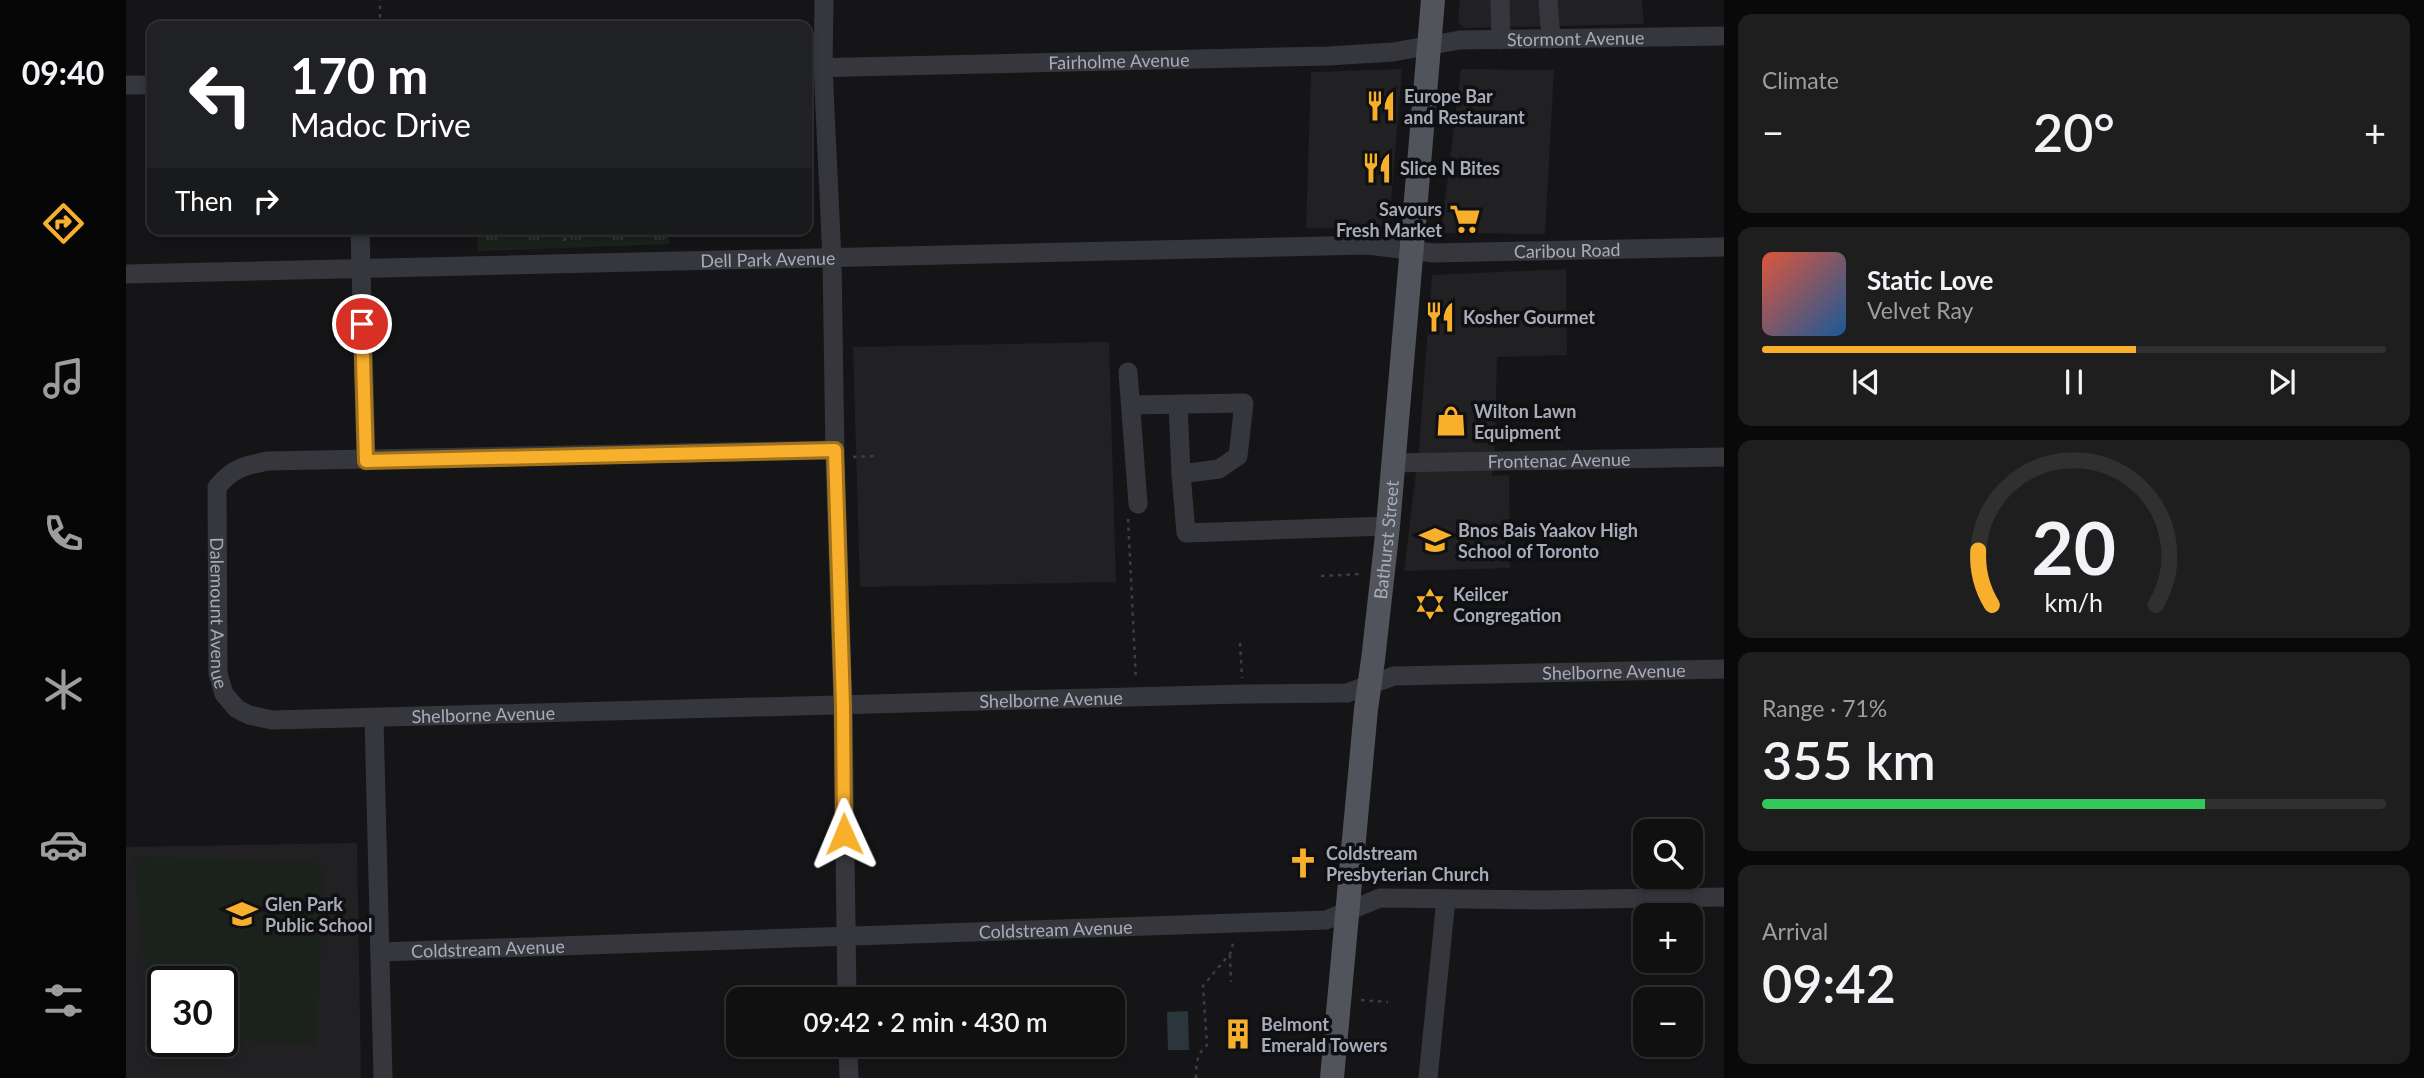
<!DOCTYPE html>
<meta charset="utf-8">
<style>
:root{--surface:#101011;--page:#1e1e1f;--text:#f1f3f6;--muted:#9c9d9f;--line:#303031;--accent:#f8b02c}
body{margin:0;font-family:Lato,sans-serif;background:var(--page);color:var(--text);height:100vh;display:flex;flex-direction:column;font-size:26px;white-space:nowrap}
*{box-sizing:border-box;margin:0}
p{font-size:23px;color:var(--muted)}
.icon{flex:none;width:38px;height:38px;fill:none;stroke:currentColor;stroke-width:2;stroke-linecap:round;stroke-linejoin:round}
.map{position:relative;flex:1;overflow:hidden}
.sheet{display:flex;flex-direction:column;gap:14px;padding:14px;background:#090909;width:700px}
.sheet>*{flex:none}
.top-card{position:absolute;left:21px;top:21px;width:665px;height:214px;border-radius:14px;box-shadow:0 4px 10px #0003,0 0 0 2px var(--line);background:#202124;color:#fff;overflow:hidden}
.fabs{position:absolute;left:1507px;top:819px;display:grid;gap:14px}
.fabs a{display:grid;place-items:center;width:70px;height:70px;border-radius:14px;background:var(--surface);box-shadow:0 4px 10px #0003,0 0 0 2px var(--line);font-size:35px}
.speed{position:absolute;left:21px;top:966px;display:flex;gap:14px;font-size:35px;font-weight:700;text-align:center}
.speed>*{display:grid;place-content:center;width:91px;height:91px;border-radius:50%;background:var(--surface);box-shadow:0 4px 10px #0003,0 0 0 2px var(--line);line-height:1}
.speed .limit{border:4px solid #111;border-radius:10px;background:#fff;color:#111}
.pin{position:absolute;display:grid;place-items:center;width:60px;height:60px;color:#fff;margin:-30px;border:4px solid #fff;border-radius:50%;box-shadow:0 2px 7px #0007}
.me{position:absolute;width:77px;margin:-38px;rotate:359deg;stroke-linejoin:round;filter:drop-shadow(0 0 5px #0008)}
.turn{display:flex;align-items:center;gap:24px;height:147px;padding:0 28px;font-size:32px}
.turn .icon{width:91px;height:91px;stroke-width:2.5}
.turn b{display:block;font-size:49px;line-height:60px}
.then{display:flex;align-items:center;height:66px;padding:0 28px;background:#0003;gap:14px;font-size:26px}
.big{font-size:52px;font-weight:600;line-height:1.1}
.sheet .tile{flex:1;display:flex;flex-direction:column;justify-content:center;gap:10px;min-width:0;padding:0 24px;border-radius:14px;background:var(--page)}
.sheet .dial{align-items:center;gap:0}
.dial svg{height:182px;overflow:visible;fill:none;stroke:var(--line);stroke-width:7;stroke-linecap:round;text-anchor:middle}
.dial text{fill:var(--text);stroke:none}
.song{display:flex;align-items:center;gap:21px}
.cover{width:84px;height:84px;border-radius:10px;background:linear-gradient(135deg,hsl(10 70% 55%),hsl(210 70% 35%))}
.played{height:7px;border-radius:4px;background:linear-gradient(90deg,var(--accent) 60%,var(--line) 60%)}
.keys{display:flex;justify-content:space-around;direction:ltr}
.heat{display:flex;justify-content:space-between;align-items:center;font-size:38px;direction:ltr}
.charge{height:10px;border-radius:5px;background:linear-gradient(90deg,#34c759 71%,var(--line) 0)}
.trip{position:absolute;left:600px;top:987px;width:399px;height:70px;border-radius:14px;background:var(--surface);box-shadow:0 4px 10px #0003,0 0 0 2px var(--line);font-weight:600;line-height:70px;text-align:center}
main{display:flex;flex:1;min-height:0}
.dock{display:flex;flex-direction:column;width:126px;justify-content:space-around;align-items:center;background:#060607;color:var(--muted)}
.dock .icon{width:49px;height:49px}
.dock .current{color:var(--accent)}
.dock b{font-size:32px;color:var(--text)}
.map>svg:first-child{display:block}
.built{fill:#212124;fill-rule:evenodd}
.park{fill:url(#park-tufts)}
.pitch{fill:#1b221c}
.water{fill:#2b353c}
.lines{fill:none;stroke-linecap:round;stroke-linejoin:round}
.path{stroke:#3c3e43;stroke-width:2.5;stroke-dasharray:3.5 5;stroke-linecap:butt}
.minor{stroke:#36373c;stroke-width:19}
.major{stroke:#52545c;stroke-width:24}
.route-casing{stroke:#a1721d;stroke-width:18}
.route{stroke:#f8b02c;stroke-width:12}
.labels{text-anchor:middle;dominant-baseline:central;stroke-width:7;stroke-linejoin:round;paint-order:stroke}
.street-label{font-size:18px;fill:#a7acb8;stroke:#101012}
.poi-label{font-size:18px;font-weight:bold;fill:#a7acb8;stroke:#101012;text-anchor:start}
</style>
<main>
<nav class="dock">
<b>09:40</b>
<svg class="icon current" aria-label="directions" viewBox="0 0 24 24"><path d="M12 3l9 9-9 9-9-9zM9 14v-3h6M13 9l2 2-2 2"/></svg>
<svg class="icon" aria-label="music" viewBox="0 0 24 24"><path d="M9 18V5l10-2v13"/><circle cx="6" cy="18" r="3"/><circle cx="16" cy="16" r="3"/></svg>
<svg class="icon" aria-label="phone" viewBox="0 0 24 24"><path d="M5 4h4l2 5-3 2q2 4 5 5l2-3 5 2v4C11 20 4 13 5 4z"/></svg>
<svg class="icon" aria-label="climate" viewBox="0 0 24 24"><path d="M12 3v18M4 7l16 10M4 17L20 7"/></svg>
<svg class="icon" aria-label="car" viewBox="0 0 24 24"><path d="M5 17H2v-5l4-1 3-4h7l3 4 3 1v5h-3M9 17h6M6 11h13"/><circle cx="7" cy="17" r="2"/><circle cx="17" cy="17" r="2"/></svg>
<svg class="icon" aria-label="filters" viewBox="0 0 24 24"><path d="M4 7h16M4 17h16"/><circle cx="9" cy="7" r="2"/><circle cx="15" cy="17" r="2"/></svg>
</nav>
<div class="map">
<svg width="1598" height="1078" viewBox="0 0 1598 1078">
<defs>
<pattern id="park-tufts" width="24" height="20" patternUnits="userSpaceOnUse" patternTransform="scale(1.75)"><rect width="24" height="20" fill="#1b221c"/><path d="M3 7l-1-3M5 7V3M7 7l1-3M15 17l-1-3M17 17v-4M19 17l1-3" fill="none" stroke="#393f3b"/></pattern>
</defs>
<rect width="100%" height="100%" fill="#151517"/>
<path class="built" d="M1334,0H1516L1518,24L1338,28L1332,22Z
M1276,69L1263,227L1180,228L1185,72Z
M1335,69L1428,70L1419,234L1315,233Z
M1440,269L1441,355L1371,357L1369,448L1366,476L1383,475L1384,568L1278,571L1293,447L1306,275Z
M983,342L990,582L734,587L727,347Z
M231,843L235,1078H0V847ZM37,982H96V1041H37Z"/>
<path class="park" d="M351,229H543V244L352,251Z"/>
<path class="pitch" d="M8,857L190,862L198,871L190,1045L96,1040V982H37V991L18,964Z"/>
<path class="water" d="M1062,1011L1063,1050H1042L1041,1012Z"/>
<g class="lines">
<path class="path" d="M254,26V0
M438,241L444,229
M727,457L748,456
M1002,519L1010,680
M1195,576L1234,574
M1114,643L1116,678
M1104,955L1105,982
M1235,1000L1262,1002
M1137,1047L1189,1046
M1070,1078C1070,1065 1071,1053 1081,1045L1077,986L1106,951L1107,940"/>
<g class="minor">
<path d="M698,0L697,67L706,259L709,457L717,706L721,999"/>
<path d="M1374,0L1375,40"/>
<path d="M1422,0L1425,39"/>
<path id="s1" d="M681,68L1202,56L1267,52L1334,40L1598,36"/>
<path d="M0,85H26"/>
<path d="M234,229L240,461"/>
<path id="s2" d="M0,274L1242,245L1307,253L1598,247"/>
<path d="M1002,372L1012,504"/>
<path d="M1052,404L1055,474"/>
<path d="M1005,405L1118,403L1112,456L1093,469L1055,474L1060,533L1262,526"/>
<path id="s3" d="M709,450L141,461C117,466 107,468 91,487L92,673L98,694L111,709L123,715L146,720L1117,694L1221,693L1268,676L1598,669"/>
<path id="s4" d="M1267,463L1598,457"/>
<path d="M248,718L257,1078"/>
<path id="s5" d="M254,952L1200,920L1254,898L1414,900L1598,897"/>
<path d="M722,1045L723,1078"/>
<path d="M1302,1078L1320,899"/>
</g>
<path class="major" id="s6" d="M1206,1078L1240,709L1247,660L1262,526L1307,0"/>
</g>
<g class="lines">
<g class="route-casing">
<path id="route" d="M236,324L240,461L709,450L717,706L718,834"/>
</g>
<use href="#route" class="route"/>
</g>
<defs>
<g id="restaurant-bare" transform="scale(2.415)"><path d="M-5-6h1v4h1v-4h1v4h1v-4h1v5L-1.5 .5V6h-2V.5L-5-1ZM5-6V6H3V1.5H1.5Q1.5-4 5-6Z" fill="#f8b02c" stroke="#101012" stroke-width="2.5" paint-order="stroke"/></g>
<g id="supermarket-bare" transform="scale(2.415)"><path d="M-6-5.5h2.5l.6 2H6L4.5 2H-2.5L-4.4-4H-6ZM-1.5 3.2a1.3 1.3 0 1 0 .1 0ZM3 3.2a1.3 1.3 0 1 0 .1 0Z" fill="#f8b02c" stroke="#101012" stroke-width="2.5" paint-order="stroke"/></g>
<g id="shop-bare" transform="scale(2.415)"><path d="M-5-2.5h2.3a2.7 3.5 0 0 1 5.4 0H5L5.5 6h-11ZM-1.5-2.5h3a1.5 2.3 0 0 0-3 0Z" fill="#f8b02c" stroke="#101012" stroke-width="2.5" paint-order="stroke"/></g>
<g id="school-bare" transform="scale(2.415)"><path d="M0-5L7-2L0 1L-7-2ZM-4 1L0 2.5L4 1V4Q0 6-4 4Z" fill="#f8b02c" stroke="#101012" stroke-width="2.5" paint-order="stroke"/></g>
<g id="synagogue-bare" transform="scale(2.415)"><path d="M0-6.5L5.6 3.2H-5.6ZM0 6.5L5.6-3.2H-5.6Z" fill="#f8b02c" stroke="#101012" stroke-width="2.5" paint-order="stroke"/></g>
<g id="church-bare" transform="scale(2.415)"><path d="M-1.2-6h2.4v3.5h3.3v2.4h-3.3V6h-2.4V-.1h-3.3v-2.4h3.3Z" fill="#f8b02c" stroke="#101012" stroke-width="2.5" paint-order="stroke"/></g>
<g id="building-bare" transform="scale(2.415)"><path d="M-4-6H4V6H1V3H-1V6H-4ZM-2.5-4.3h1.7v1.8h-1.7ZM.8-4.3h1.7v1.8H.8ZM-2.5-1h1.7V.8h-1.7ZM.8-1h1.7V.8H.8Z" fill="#f8b02c" stroke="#101012" stroke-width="2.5" paint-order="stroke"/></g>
</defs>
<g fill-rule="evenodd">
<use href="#restaurant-bare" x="1255" y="106"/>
<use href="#restaurant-bare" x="1251" y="168"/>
<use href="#supermarket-bare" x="1339" y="219"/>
<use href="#restaurant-bare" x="1314" y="317"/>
<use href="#shop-bare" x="1325" y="421"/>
<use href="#school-bare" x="1309" y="540"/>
<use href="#synagogue-bare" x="1304" y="604"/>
<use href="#church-bare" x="1177" y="863"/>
<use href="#school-bare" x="116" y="914"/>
<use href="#building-bare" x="1112" y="1034"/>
</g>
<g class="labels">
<g class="street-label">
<text stroke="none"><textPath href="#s1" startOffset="770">Stormont Avenue</textPath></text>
<text stroke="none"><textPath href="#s1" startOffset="312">Fairholme Avenue</textPath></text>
<text stroke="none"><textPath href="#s2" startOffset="1442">Caribou Road</textPath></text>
<text stroke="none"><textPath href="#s2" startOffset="642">Dell Park Avenue</textPath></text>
<text stroke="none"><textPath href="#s4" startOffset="166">Frontenac Avenue</textPath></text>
<text stroke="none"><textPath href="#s6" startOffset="541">Bathurst Street</textPath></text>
<text stroke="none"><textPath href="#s3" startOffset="752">Dalemount Avenue</textPath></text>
<text stroke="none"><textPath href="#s3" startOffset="2236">Shelborne Avenue</textPath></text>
<text stroke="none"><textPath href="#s3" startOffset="1670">Shelborne Avenue</textPath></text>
<text stroke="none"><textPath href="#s3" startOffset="1102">Shelborne Avenue</textPath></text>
<text stroke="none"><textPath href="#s5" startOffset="676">Coldstream Avenue</textPath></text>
<text stroke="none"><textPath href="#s5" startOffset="108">Coldstream Avenue</textPath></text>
</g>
<g class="poi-label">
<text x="1278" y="96">Europe Bar<tspan x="1278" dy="21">and Restaurant</tspan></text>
<text x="1274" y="168">Slice N Bites</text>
<text x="1316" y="209" text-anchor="end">Savours<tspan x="1316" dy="21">Fresh Market</tspan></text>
<text x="1337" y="317">Kosher Gourmet</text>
<text x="1348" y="411">Wilton Lawn<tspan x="1348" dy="21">Equipment</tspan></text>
<text x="1332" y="530">Bnos Bais Yaakov High<tspan x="1332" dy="21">School of Toronto</tspan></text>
<text x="1327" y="594">Keilcer<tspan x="1327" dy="21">Congregation</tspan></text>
<text x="1200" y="853">Coldstream<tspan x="1200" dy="21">Presbyterian Church</tspan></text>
<text x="139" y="904">Glen Park<tspan x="139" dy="21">Public School</tspan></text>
<text x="1135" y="1024">Belmont<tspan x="1135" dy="21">Emerald Towers</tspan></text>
</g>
</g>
</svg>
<div class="fabs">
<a><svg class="icon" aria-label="search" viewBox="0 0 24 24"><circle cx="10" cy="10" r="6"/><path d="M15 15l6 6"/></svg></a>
<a>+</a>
<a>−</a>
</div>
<div class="speed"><div class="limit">30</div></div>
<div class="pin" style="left:236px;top:324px;background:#d93025"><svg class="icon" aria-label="arrive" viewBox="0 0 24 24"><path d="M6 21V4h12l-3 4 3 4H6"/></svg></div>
<svg class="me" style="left:718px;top:834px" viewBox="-20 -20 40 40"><path d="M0-17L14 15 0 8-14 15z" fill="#f8b02c" stroke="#fff" stroke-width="4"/></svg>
<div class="trip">09:42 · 2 min · 430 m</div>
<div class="top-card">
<div class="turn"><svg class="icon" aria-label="left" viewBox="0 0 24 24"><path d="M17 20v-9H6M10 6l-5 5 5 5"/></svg><div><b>170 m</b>Madoc Drive</div></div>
<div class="then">Then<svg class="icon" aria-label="right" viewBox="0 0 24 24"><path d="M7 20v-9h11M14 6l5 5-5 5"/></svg></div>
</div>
</div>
<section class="sheet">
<div class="tile"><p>Climate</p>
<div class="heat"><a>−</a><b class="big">20°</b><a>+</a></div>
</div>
<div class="tile">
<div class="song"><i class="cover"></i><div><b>Static Love</b><p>Velvet Ray</p></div></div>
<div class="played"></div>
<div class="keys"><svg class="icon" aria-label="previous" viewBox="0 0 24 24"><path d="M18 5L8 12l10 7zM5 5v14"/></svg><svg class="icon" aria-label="pause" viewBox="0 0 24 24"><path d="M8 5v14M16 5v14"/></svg><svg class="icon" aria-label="next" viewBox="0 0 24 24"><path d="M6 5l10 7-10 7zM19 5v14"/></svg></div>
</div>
<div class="tile dial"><svg viewBox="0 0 100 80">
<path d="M14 69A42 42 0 1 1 86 69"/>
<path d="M14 69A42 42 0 0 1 8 45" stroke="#f8b02c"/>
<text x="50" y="56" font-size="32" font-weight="700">20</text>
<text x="50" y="72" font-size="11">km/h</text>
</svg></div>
<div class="tile"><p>Range · 71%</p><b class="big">355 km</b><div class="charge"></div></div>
<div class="tile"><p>Arrival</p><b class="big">09:42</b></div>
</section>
</main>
